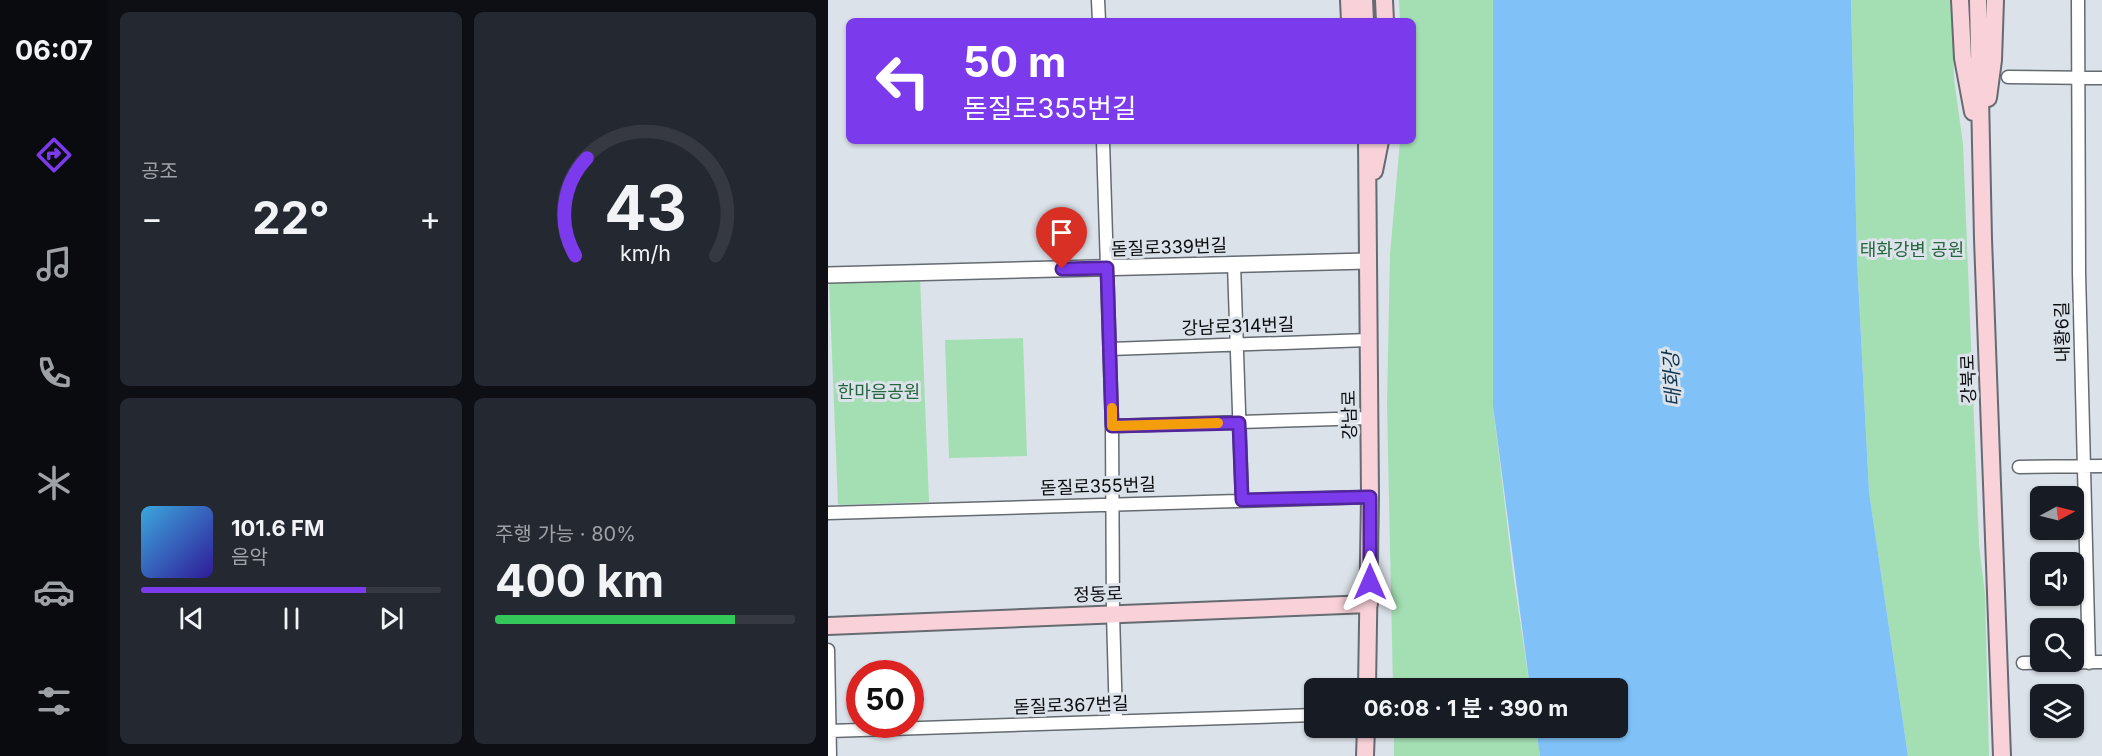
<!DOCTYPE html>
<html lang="ko">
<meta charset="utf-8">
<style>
:root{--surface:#171b24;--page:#242831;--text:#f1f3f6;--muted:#9ea1a6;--line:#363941;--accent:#7c3aed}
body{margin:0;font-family:Inter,"Noto Sans KR",sans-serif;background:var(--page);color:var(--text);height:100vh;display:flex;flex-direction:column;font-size:22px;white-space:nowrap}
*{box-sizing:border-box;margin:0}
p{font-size:20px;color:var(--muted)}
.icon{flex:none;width:33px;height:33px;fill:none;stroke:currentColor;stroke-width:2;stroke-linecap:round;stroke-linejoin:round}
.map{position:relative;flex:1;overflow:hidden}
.details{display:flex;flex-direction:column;gap:12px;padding:12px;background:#0d0f14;width:720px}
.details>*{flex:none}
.guide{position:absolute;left:18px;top:18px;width:570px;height:126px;border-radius:9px;box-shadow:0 2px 4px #0004;background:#7c3aed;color:#fff;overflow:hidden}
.needle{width:39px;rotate:83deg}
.tools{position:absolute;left:1202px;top:486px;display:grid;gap:12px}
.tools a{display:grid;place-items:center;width:54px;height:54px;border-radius:9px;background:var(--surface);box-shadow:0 2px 4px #0004;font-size:30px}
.speed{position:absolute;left:18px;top:660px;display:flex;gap:12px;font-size:30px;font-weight:700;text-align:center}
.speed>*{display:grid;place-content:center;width:78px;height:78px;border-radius:50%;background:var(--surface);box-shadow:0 2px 4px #0004;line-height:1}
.speed .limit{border:9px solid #d22;background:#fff;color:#111}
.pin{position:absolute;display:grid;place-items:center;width:51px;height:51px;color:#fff;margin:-62px -26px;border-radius:50% 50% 50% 0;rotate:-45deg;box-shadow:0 0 6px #0007}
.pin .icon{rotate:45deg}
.me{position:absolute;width:66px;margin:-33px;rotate:0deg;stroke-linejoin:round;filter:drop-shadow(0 0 4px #0008)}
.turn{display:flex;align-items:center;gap:21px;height:126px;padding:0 18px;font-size:27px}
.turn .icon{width:78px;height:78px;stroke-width:2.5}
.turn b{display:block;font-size:42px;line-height:51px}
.big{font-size:45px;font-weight:700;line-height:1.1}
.details .widget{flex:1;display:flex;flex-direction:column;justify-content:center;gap:9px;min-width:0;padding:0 21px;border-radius:9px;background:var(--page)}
.details .dial{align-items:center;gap:0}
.dial svg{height:156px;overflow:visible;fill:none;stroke:var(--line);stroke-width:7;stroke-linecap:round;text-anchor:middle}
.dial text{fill:var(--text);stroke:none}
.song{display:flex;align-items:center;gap:18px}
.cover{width:72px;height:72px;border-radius:9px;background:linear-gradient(135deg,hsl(200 70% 55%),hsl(250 70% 35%))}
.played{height:6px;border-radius:3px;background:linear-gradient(90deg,var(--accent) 75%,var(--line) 75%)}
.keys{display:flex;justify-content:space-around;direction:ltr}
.heat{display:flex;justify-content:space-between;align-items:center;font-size:33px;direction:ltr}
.charge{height:9px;border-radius:4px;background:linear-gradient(90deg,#34c759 80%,var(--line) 0)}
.details .tiles{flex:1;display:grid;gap:12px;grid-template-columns:repeat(2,1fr)}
.trip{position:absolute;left:476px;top:678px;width:324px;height:60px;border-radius:9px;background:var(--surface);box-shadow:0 2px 4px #0004;font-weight:700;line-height:60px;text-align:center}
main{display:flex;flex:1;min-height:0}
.tabs{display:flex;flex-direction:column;width:108px;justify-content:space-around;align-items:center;background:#090b0e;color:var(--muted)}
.tabs .icon{width:42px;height:42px}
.tabs .active{color:var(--accent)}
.tabs b{font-size:27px;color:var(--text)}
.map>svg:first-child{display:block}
.green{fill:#a4dfb3}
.water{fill:#80c2f8}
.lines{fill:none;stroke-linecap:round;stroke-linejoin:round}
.minor-casing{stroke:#656b71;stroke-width:15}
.tertiary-casing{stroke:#656b71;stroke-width:18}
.secondary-casing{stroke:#656b71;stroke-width:20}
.minor{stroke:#fff;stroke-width:12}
.tertiary{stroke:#fff;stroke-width:15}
.secondary{stroke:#f9d1d9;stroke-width:16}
.route-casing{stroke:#51269a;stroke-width:15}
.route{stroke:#7c3aed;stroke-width:10}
.slow{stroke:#f59e0b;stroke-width:10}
.labels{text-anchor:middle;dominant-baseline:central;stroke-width:6;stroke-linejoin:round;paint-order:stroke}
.street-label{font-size:18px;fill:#0b0d0f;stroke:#dbe2e9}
.park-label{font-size:18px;fill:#26663c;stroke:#dbe2e9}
.water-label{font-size:20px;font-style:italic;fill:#113550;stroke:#dbe2e9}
</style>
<main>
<nav class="tabs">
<b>06:07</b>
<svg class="icon active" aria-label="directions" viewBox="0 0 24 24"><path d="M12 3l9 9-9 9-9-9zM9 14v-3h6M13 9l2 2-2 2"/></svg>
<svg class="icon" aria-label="music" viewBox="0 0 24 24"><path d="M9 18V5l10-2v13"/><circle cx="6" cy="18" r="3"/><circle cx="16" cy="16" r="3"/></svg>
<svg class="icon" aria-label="phone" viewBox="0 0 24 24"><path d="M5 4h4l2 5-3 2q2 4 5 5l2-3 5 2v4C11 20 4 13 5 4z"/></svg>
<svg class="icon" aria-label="climate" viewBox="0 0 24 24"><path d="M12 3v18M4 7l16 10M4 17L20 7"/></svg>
<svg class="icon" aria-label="car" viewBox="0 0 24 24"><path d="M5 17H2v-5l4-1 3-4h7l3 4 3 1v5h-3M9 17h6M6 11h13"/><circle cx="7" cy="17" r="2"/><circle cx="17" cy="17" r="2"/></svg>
<svg class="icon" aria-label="filters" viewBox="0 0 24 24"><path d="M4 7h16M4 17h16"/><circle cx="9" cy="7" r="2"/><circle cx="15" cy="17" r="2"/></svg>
</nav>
<section class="details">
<div class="tiles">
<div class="widget"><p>공조</p>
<div class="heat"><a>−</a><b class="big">22°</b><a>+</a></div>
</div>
<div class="widget dial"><svg viewBox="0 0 100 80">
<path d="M14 69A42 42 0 1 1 86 69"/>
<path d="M14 69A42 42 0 0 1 20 19" stroke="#7c3aed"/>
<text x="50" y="56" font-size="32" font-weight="700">43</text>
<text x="50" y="72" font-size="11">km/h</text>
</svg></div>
<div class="widget">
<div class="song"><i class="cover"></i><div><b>101.6 FM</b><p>음악</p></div></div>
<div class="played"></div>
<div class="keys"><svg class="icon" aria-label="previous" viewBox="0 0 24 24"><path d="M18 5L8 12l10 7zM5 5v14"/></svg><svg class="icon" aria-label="pause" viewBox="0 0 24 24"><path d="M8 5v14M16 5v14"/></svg><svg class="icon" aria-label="next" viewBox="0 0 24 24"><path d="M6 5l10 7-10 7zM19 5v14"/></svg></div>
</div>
<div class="widget"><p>주행 가능 · 80%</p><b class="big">400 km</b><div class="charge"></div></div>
</div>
</section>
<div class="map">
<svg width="1274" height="756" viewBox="0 0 1274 756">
<rect width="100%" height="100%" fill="#dbe2e9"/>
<path class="green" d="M571,0H665V406L685,573L702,688H565L559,404L562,254L572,141H585V21H572Z
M1023,0H1125L1126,79L1135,144L1151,545L1157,594L1161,756H1080L1041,492L1029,259Z
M92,277L101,502L13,505L10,504L1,280Z
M195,338L199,456L121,458L117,340Z
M566,728H708L712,756H566Z"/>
<path class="water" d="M665,0H1023L1029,259L1041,492L1080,756H712L708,728H789V688H702L665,406Z"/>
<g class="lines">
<g class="minor-casing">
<path id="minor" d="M270,0L271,21
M1250,0L1251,273L1261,663
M1180,77L1274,78
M275,141L284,426L285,613L288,721
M406,264L414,500
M282,349L540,340
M284,426L541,418
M1191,467L1274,466
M0,513L542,497
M0,650L2,756
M1195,663L1274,662
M2,731L486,715"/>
</g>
<g class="tertiary-casing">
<path id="tertiary" d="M0,275L539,261"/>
</g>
<g class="secondary-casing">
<path id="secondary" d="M521,0L522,21
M536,0L537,21
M556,0L557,21
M1132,0L1135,58L1145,112
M1150,0L1155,239L1174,756
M1160,98L1165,60L1167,0
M539,141L542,497L539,688
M546,171L552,141
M0,626L541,604
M537,756L538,728"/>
</g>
<use href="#minor" class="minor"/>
<use href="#tertiary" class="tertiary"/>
<use href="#secondary" class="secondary"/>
</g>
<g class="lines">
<g class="route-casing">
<path id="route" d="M234,269L279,268L284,426L411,423L414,500L542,497V582"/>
</g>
<use href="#route" class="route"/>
<path class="slow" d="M284,408V426L390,423"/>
</g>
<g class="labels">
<g class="street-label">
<text transform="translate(341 247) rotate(-2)">돋질로339번길</text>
<text transform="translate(410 326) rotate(-2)">강남로314번길</text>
<text transform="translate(1234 332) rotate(-91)">내황6길</text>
<text transform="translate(1140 379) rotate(-92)">강북로</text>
<text transform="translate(521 415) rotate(-91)">강남로</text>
<text transform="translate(270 486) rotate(-2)">돋질로355번길</text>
<text transform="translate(270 594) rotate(-2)">정동로</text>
<text transform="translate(243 705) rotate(-2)">돋질로367번길</text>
</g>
<g class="park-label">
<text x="1084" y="249">태화강변 공원</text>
<text x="51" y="391">한마음공원</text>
</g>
<g class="water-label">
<text transform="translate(844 379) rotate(-93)">태화강</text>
</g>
</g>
</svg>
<div class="tools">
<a><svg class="needle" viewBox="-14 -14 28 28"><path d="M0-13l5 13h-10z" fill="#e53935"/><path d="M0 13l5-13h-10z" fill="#9ea1a6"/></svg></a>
<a><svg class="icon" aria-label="sound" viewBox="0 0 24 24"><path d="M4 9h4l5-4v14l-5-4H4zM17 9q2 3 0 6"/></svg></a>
<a><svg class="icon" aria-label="search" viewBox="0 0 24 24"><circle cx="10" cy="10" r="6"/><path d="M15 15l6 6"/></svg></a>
<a><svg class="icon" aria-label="layers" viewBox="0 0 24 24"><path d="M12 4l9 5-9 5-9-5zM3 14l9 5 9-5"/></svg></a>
</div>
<div class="speed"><div class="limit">50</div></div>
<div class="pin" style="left:234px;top:269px;background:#d93025"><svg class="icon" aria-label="arrive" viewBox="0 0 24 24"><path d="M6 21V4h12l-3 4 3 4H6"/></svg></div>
<svg class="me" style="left:542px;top:582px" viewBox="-20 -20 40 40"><path d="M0-17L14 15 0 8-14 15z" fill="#7c3aed" stroke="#fff" stroke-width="4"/></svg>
<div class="trip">06:08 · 1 분 · 390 m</div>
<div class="guide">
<div class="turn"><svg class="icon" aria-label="left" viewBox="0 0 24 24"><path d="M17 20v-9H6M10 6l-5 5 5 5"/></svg><div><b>50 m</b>돋질로355번길</div></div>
</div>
</div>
</main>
